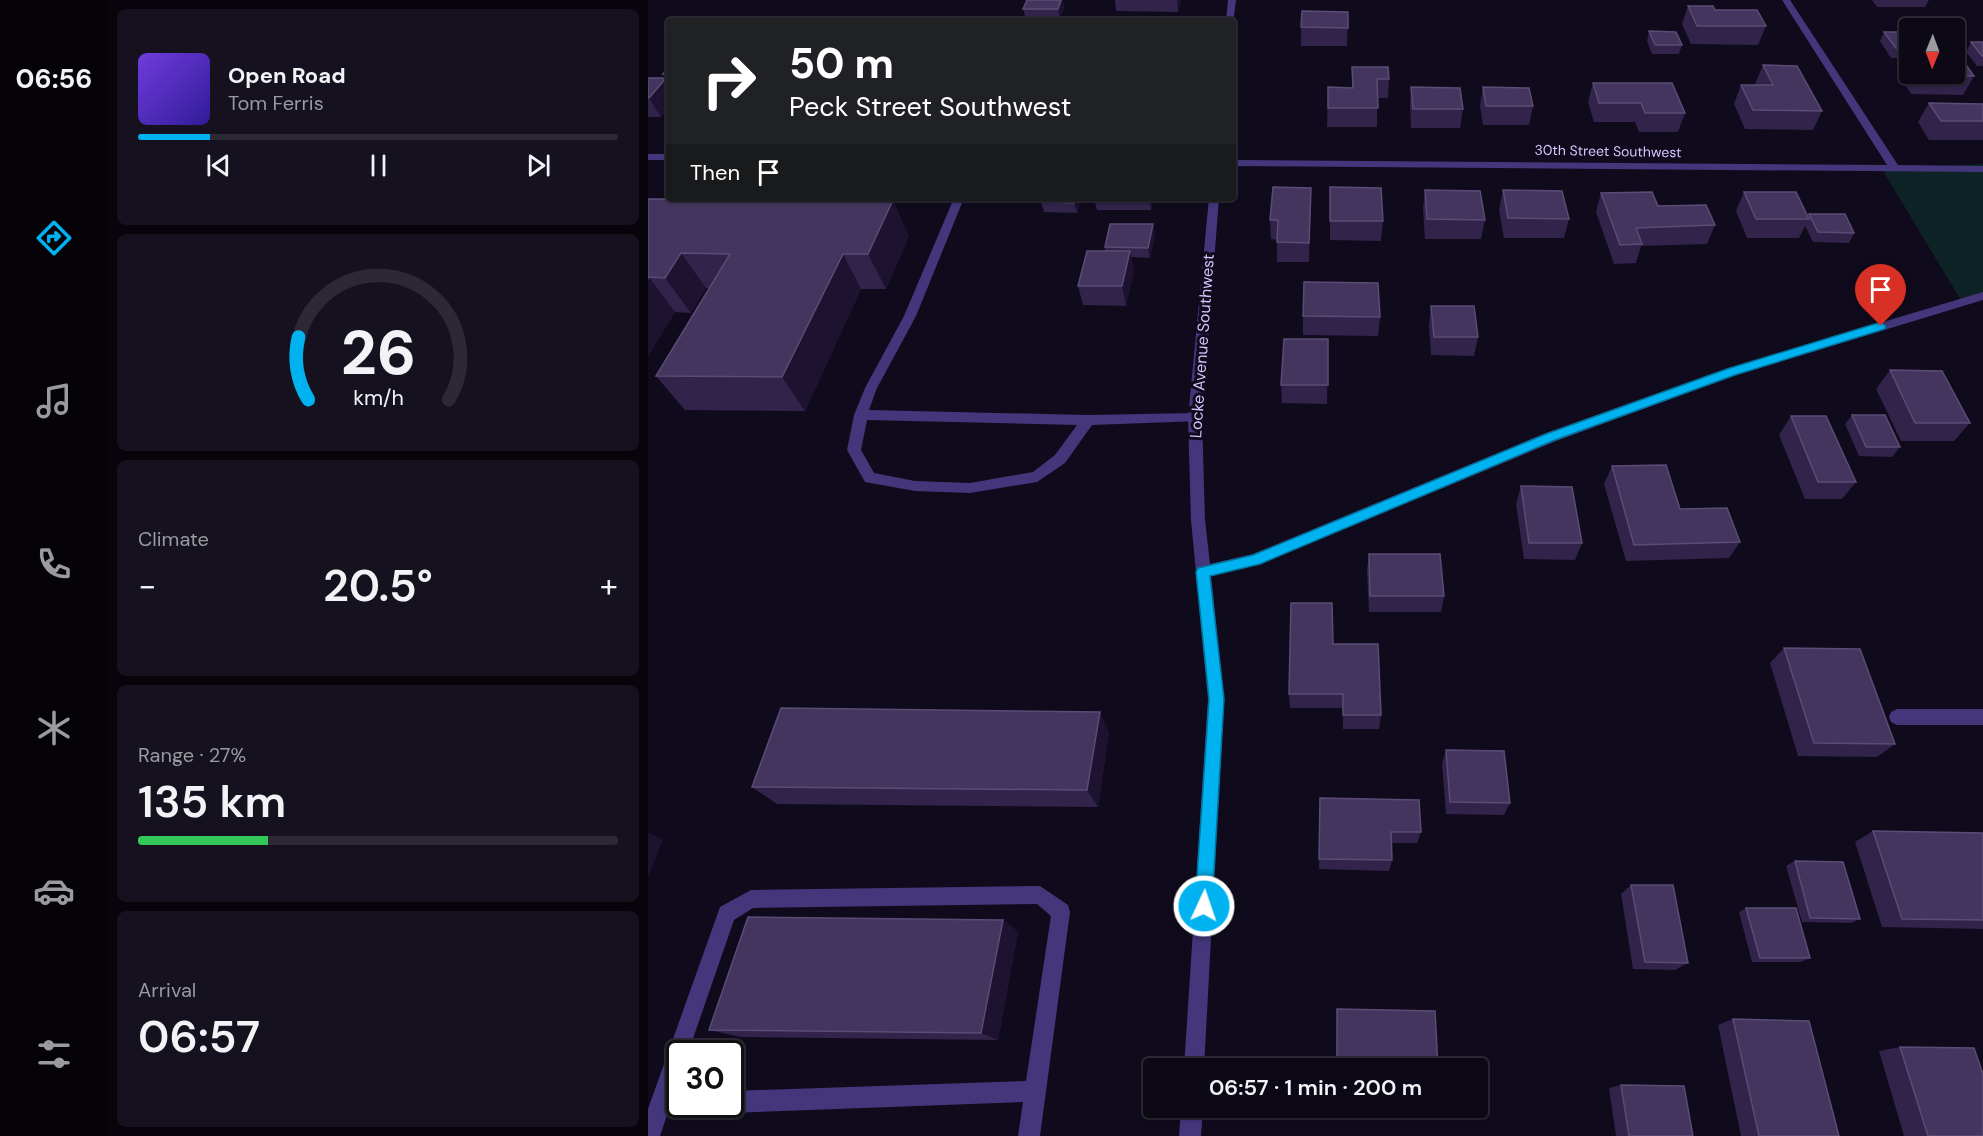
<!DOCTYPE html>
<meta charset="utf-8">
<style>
:root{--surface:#0c0815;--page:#15111e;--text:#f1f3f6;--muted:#9a9aa0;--line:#2c2934;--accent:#00b3f0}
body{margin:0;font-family:"DM Sans",sans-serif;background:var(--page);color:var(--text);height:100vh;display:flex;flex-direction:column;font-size:22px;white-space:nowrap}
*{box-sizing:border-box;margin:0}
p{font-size:20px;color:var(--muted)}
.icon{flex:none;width:33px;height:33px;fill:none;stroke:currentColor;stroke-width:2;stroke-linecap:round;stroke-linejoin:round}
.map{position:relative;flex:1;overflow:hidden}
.side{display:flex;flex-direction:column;gap:9px;padding:9px;background:#07040c;width:540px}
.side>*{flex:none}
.top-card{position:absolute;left:18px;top:18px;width:570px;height:183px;border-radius:6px;box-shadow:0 2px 4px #0004,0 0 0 2px var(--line);background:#202124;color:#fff;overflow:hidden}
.needle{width:39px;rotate:181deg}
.tools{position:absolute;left:1251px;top:18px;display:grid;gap:12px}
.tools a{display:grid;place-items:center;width:66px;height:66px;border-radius:6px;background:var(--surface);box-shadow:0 2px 4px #0004,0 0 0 2px var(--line);font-size:30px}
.speed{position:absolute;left:18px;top:1040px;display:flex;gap:12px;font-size:30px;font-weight:700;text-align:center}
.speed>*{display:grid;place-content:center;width:78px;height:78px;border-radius:50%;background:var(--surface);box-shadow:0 2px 4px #0004,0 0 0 2px var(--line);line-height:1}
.speed .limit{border:3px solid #111;border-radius:9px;background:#fff;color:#111}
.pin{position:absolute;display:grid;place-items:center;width:51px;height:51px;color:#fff;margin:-62px -26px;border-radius:50% 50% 50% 0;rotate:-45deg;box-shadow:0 0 6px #0007}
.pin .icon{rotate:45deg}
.me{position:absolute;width:66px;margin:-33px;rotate:3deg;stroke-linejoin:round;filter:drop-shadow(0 0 4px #0008)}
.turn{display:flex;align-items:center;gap:21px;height:126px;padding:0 24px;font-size:27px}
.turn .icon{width:78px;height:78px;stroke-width:2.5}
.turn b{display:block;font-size:42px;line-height:51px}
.then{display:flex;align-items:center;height:57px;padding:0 24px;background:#0003;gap:12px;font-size:22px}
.big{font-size:45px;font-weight:600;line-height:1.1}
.side .card{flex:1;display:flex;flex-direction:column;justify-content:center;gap:9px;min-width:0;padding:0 21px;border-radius:9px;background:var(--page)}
.side .dial{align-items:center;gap:0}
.dial svg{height:156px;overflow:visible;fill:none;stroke:var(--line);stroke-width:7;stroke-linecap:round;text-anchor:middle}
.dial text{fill:var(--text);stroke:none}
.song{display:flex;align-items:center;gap:18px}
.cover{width:72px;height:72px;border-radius:9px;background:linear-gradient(135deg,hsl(260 70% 55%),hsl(250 70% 35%))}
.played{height:6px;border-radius:3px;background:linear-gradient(90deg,var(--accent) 15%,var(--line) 15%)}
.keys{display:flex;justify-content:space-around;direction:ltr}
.heat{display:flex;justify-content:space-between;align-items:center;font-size:33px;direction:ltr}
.charge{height:9px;border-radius:4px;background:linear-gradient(90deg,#34c759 27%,var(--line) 0)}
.trip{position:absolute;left:495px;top:1058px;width:345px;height:60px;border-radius:6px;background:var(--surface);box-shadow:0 2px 4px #0004,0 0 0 2px var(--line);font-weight:600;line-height:60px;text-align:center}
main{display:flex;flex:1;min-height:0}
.tabs{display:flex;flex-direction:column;width:108px;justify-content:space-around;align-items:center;background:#050308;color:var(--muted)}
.tabs .icon{width:42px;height:42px}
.tabs .active{color:var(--accent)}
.tabs b{font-size:27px;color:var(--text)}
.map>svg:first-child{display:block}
.green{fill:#0e2325}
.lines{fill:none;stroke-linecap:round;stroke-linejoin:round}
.service{fill:#43367b;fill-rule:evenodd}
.minor{fill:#43367b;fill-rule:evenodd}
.wall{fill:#31234a}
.shaded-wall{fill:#1d122f}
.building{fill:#43355d;stroke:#5a4c76;stroke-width:1.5}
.route{fill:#00b3f0;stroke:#00749c;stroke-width:1.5}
.labels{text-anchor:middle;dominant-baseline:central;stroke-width:6;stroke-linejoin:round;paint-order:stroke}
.far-street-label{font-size:14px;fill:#d5c6ff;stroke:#100b1c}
.street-label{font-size:16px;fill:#d5c6ff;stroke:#100b1c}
</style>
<main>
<nav class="tabs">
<b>06:56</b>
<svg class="icon active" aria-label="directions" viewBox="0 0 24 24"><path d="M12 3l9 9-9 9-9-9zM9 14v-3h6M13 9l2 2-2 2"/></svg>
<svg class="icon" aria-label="music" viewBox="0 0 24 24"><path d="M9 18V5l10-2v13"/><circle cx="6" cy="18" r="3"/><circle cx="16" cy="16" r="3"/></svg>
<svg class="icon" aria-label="phone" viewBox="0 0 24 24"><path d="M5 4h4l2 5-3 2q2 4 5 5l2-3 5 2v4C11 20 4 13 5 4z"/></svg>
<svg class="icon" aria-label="climate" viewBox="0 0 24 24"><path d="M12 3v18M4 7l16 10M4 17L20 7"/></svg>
<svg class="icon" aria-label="car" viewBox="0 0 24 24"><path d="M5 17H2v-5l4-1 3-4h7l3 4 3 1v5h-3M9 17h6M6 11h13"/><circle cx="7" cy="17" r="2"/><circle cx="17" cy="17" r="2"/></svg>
<svg class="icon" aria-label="filters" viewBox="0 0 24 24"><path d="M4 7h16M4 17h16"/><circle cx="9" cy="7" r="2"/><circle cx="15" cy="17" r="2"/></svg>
</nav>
<section class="side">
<div class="card">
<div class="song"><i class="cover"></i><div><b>Open Road</b><p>Tom Ferris</p></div></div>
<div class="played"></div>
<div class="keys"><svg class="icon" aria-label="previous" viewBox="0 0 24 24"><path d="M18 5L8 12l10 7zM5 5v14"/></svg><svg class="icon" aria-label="pause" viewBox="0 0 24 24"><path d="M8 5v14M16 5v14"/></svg><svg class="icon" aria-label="next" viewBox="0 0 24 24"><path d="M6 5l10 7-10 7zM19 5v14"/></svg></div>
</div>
<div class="card dial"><svg viewBox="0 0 100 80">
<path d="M14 69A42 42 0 1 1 86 69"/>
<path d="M14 69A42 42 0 0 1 9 37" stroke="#00b3f0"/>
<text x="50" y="56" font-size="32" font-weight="700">26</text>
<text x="50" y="72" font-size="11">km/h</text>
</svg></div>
<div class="card"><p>Climate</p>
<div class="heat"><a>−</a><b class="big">20.5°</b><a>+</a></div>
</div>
<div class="card"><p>Range · 27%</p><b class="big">135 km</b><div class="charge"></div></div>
<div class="card"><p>Arrival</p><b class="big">06:57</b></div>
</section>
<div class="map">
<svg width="1335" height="1136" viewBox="0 0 1335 1136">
<rect width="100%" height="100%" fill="#100b1c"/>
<path class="green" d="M1335,164V298L1314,302L1234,169Z"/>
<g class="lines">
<path class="service" d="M306,198H316L268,316L229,388L221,410L440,415L547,413L554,418L552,421L444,425L417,463L389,482L322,493L267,491L217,482L199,450L206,415L217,388L256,316ZM219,420L429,425L407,455L385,472L322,483L267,481L226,473L213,450Z
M1249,709H1335V725H1249L1243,722L1241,717L1243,712Z
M392,886L420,905L422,912L392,1136H370L375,1102L82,1113L75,1109L72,1104H82V1091L378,1081L403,916L389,904L105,908L86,920L40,1053H32V1079L26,1094L32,1093V1104H43L39,1111L19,1115L12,1136H0V1109L72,907L103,890Z"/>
<path class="minor" d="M580,0H588L585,23V21H578Z
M1134,0H1142L1250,165L1335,166V172L585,166V160L1239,165Z
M0,154H21V160H0Z
M561,198H571L554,418L557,520L562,564L605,554L898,433L1078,369L1335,292V300L1088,375L908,441L612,564L563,576L576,699L556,1068H536L560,699L543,520L540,418Z
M533,1107H555L553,1136H531Z"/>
</g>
<path class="wall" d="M467,0H533L530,12L468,11Z
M1224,0H1281L1277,7H1229Z
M1040,6L1067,10L1118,26L1110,45L1043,44L1034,24Z
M416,7L412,19H378L375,9Z
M700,12L699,46H653V27Z
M1001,31L1034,45L1031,54H1004L999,41Z
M1236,32H1262V74H1306L1326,76L1315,95L1263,94L1251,76L1261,58H1243L1232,41Z
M1323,42H1335V66H1329L1318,52Z
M1115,65L1174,111L1165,130L1097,129L1086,104L1093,85H1108L1107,84Z
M21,67V107L13,117H0V78H17L15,74Z
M704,67L741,79L740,98H729V127H679L680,87L704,88Z
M945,83L1037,113L1030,132H991L987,122H946L940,102Z
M763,87L815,109L812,128H763L762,106Z
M835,87L885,106L881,125H835L832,106Z
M1281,103L1335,104V140H1281L1270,122Z
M682,187L735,221L733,241L682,240Z
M663,188L661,262H629V240L623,239L622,220Z
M777,190L837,220L833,239H777L775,209Z
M855,190L921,219L916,238H856L851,210Z
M1096,192L1159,216L1161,214L1206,233L1201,243L1165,242L1157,226L1151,238H1099L1088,211Z
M953,193L1010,206L1067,225L1059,244L993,246L988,263L966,264L948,212Z
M395,198H433L429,213L396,212L393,202Z
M446,198H505L503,210H449Z
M0,199L261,236L238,289H213L157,411L37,410L8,376L61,288H58L43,313L27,312L0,356Z
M505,224L507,234L502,258L483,257L486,270L478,306L435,305L430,286L457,251V247Z
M783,306L830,337L826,356L783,355L781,325Z
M655,316L732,317L730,336L655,335Z
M680,339L679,404L634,403L633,385Z
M1242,370L1322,423L1306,441H1253L1228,389Z
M1204,415L1252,447L1244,457L1211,456L1197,424Z
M1143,416L1208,482L1194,499H1157L1131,435Z
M964,466L1032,509L1092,542L1081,558L978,561L956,484Z
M873,486L934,543L927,560L876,559L868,504Z
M721,554L796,596L793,612H721L719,570Z
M685,644L733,715L731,729H695V708H642L641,694Z
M1136,648L1247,744L1229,757L1150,756L1122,663Z
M461,732L450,807L129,804L104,787Z
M798,750L862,803L856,815L798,814L794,763Z
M672,798L773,832L769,843H743L744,860L741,871L671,869Z
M1225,831L1335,833V929L1234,927L1207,842Z
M1147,861L1212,919L1203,923L1154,922L1138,866Z
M983,885L1040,963L1027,970L985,969L973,894Z
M1098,908L1162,958L1153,962H1104L1091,912Z
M355,920L370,932L350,1040L93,1037L61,1030Z
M689,1009L790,1068H688Z
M1085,1019L1191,1136H1093L1070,1025Z
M1252,1047L1335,1136H1256L1231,1051Z
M973,1085L1045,1136H968L961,1088Z"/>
<path class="shaded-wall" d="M413,0H415L416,7L412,19L410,9Z
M529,0H533L530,12Z
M18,78L21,84V107L13,117L1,98Z
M663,188V207L661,262V243Z
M428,198H433L429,213L426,203Z
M501,198H505L503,210Z
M245,200L261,236L238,289L220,254Z
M505,224L507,234L502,258L500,248Z
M482,251L486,270L478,306L474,286Z
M33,253L58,288L43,313L17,278Z
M195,254L213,289L157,411L134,377Z
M1,277L27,312L0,356V279Z
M452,712L461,732L450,807L439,790Z
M0,832L15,840L0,877Z
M355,920L370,932L350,1040L333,1033Z"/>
<path class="building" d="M379,0H413L410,9H375Z
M1040,6H1065L1067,10H1109L1118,26H1049Z
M654,11L700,12V28L653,27Z
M1001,31L1028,32L1034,45H1007Z
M1236,32H1262V48H1248Z
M1323,42H1335V56H1334Z
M1306,58H1313L1326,76L1274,75L1273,74H1306Z
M1115,65L1149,66L1174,111L1105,110L1093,85H1125Z
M21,67V74H15Z
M704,67H740L741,79H729L730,108H680V87L705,88Z
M0,78H18L1,98H0Z
M945,83H1024L1037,113H997L993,103H951Z
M763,87L812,88L815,109H765Z
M835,87L881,88L885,106H838Z
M1281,103L1335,104V121H1293Z
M625,187L663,188L661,243L629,242L630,220H622Z
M682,187L733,188L735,221H682Z
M777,190L832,191L837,220L779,219Z
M855,190L914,191L921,219L860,218Z
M1004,192L1010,206L1058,205L1067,225L988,228L994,244L972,245L953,193Z
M1096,192H1148L1161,219H1108Z
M395,198H428L426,203L393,202Z
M0,199L245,200L220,254H195L134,377L8,376L82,254L33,253L17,278L1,277L0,279Z
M1161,214H1197L1206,233L1170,232Z
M462,224H505L500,248L457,247Z
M439,251H482L474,286H430Z
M656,282L730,283L732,317L655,316Z
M783,306H826L830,337H786Z
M636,339H680V385H633Z
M1242,370L1294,371L1322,423H1267Z
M1204,415H1237L1252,447H1218Z
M1143,416H1178L1208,482H1170Z
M1018,465L1032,509L1079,508L1092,542L986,545L964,466Z
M873,486L924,487L934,543H881Z
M721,554H792L796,596H722Z
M643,603H684L685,644H730L733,715H695V694H641Z
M1136,648L1212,649L1247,744L1166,743Z
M133,708L452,712L439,790L104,787Z
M798,750L856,751L862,803L802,802Z
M672,798L771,800L773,832H743L744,860L671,859Z
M1225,831L1335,833V920L1254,919Z
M1147,861L1195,862L1212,919L1162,918Z
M983,885H1025L1040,963L997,962Z
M1098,908H1148L1162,958H1112Z
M100,917L355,920L333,1033L61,1030Z
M689,1009L787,1011L790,1068H689Z
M1085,1019L1161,1021L1191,1136H1111Z
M1252,1047L1326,1048L1335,1074V1136H1280Z
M973,1085L1036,1086L1045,1136H981Z"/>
<path class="route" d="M1233,322L1238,326L1237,329L1087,375L907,440L612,564L562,576L576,699L564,906L562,912L556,915L550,912L547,906L561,699L548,572L550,568L605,555L898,434L1079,369Z"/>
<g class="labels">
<g class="far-street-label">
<text transform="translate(960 151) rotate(1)">30th Street Southwest</text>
</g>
<g class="street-label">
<text transform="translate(554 346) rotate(-86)">Locke Avenue Southwest</text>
</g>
</g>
</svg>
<div class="tools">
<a><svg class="needle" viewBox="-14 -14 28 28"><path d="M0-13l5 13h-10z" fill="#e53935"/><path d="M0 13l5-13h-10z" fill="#9a9aa0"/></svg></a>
</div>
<div class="speed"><div class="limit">30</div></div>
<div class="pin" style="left:1233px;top:326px;background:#d93025"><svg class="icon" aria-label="arrive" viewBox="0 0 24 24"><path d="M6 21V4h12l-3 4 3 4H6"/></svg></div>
<svg class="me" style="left:556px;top:906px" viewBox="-20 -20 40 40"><circle r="17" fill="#00b3f0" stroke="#fff" stroke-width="3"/><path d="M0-11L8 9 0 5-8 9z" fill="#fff"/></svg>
<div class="trip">06:57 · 1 min · 200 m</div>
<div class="top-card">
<div class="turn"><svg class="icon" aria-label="right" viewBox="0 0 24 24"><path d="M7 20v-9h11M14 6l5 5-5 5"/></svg><div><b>50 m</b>Peck Street Southwest</div></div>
<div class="then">Then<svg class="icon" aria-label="arrive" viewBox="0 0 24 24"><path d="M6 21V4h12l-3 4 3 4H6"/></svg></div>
</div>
</div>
</main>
